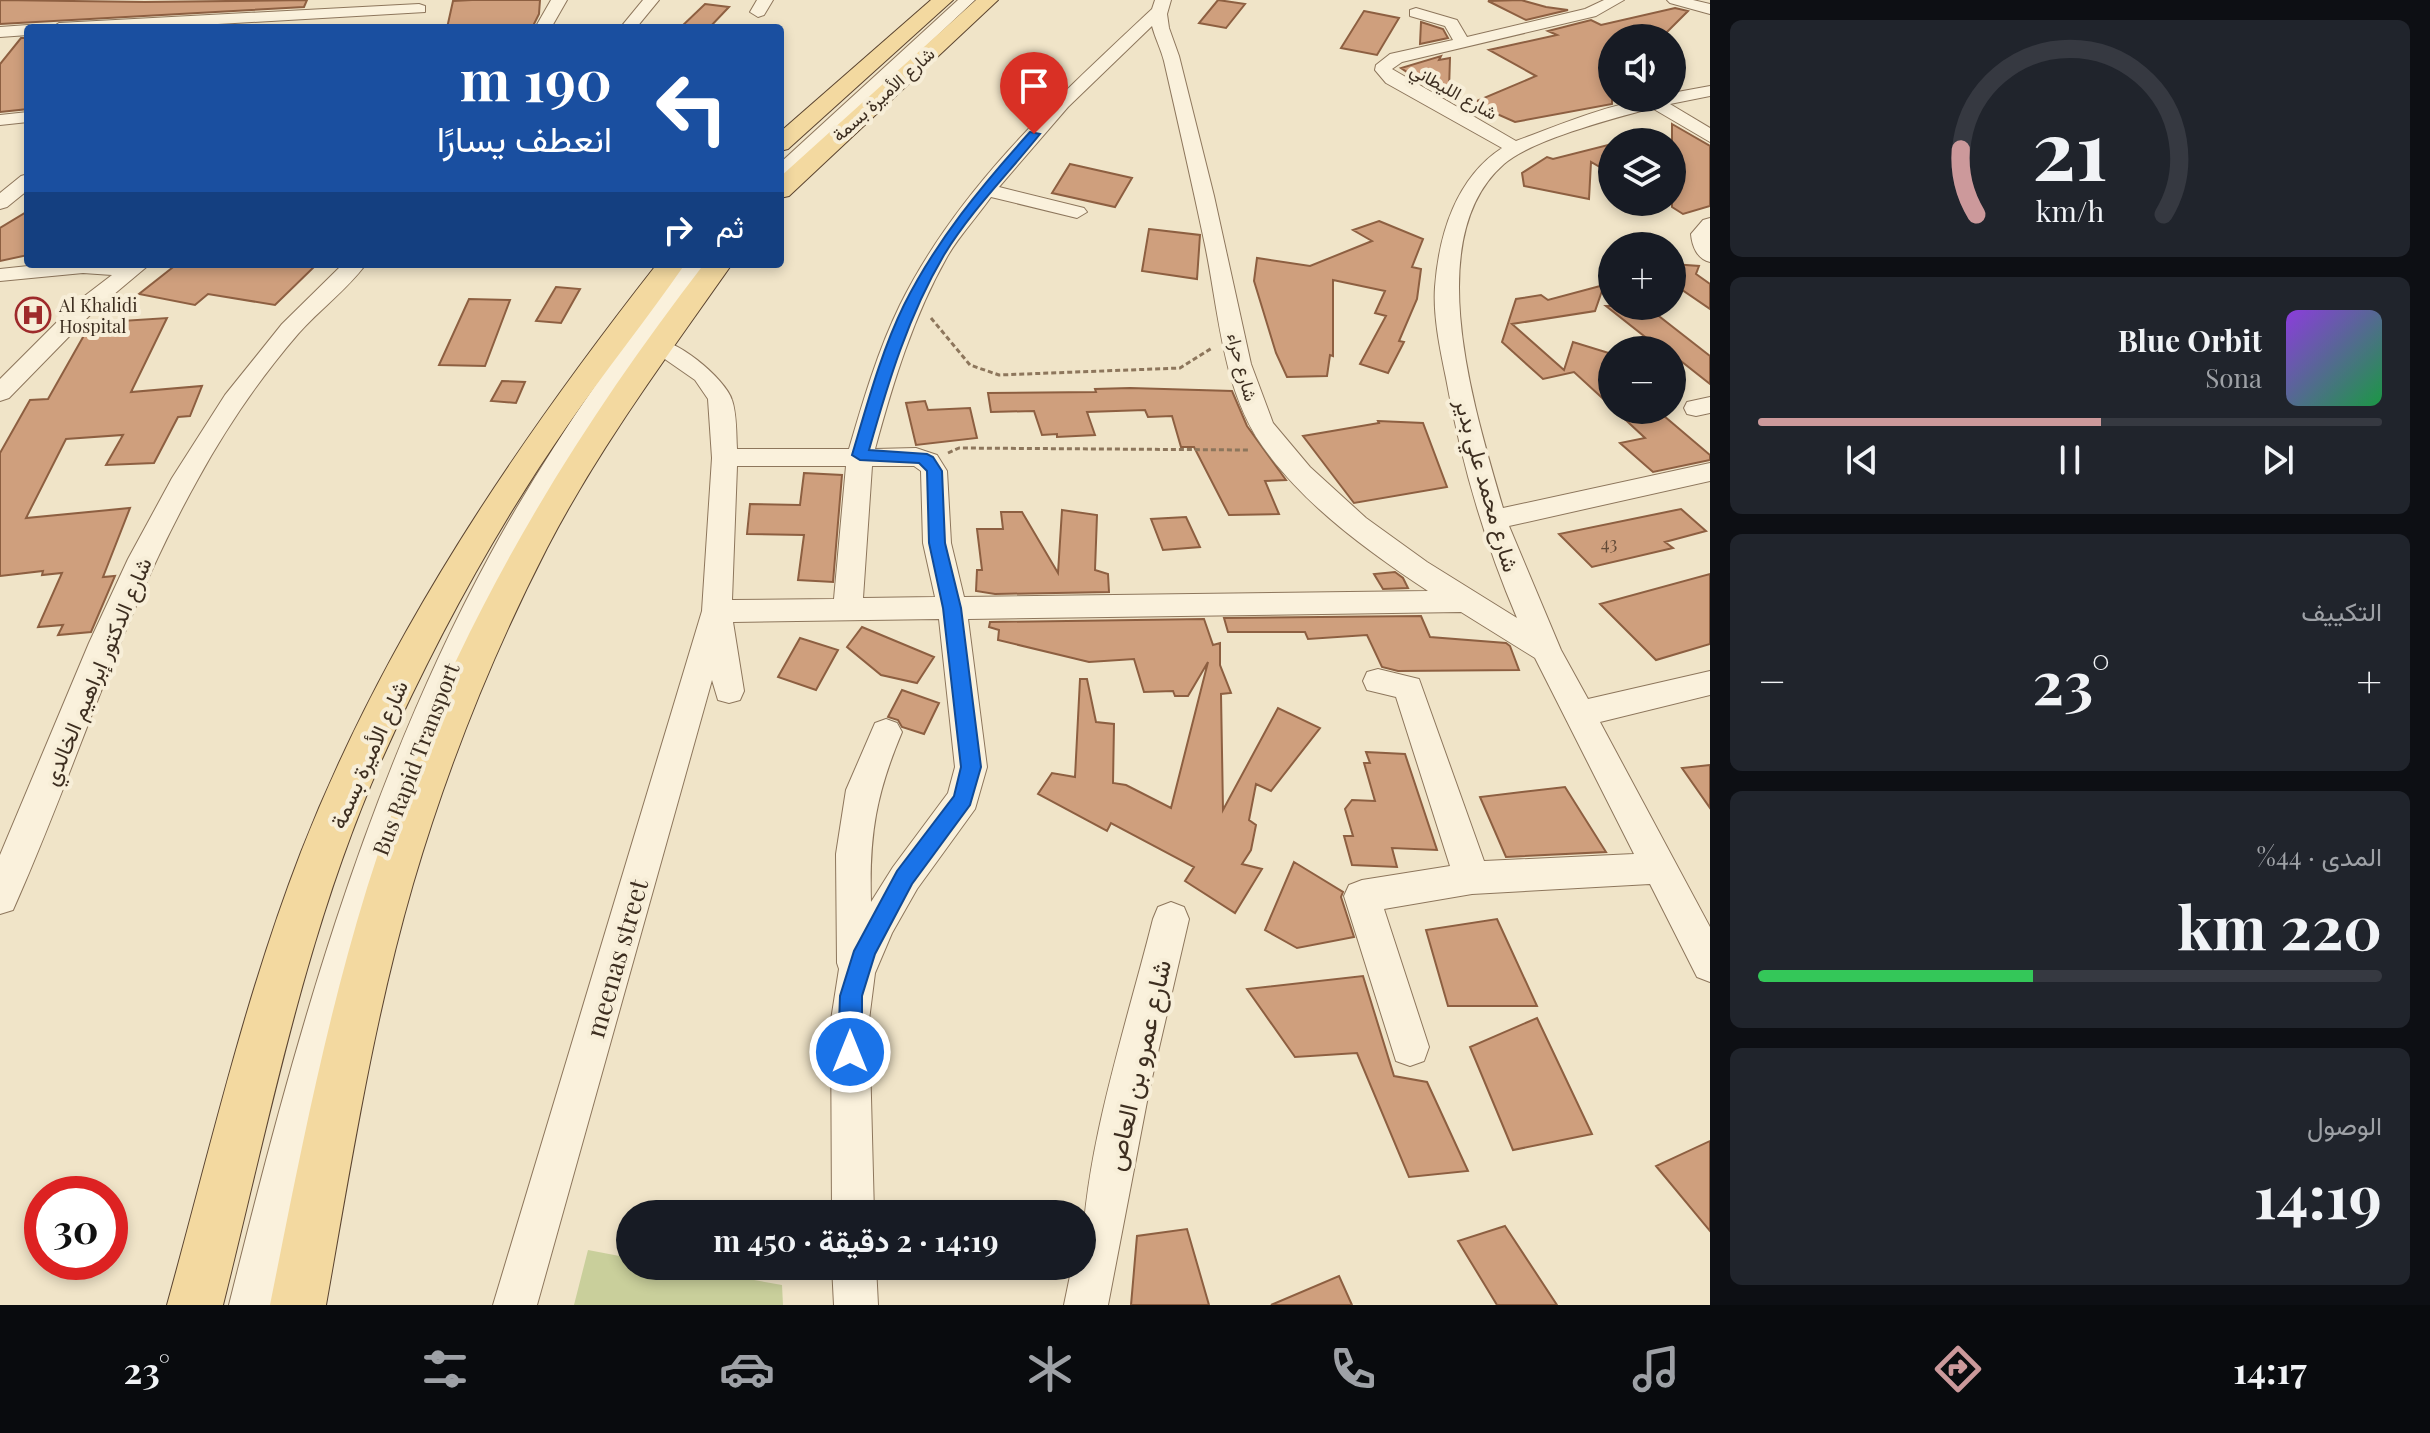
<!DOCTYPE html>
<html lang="ar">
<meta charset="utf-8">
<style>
:root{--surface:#171b24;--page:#20242c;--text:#f1f3f6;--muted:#9ea1a6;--line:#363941;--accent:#cc999b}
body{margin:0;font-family:"Playfair Display",Vazirmatn,serif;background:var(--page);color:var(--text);direction:rtl;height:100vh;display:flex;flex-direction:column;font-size:30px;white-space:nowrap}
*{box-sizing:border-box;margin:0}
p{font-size:26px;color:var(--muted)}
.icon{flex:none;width:44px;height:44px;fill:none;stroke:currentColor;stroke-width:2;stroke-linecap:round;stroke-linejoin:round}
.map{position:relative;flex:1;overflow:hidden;direction:ltr}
.panel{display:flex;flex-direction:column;gap:20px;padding:20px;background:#0d0f14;width:720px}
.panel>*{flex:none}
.top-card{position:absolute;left:24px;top:24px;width:760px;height:244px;border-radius:8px;box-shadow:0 4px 12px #0003;direction:rtl;background:#1a4fa0;color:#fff;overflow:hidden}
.controls{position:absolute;left:1598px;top:24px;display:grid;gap:16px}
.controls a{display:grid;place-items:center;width:88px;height:88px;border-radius:50%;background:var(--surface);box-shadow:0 4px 12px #0003;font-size:40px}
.speed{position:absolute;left:24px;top:1176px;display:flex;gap:16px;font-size:40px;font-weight:700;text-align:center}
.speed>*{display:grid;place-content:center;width:104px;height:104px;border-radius:50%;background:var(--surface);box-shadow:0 4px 12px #0003;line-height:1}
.speed .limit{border:12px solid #d22;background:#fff;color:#111}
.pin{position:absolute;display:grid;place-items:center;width:68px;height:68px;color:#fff;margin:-82px -34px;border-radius:50% 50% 50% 0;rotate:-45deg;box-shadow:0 0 8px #0007}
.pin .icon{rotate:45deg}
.me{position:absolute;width:88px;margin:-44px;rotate:0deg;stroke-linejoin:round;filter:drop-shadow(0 0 6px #0008)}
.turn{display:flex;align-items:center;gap:28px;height:168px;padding:0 40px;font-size:36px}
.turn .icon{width:104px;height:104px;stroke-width:2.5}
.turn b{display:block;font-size:56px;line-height:68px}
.then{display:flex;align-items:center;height:76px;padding:0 40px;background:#0003;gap:16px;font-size:30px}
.big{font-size:60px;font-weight:700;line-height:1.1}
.panel .widget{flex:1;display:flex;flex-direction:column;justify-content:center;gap:12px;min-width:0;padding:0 28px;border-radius:12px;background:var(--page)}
.panel .dial{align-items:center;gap:0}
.dial svg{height:208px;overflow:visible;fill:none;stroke:var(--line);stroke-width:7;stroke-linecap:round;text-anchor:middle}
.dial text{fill:var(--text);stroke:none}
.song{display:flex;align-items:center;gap:24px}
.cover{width:96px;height:96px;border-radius:12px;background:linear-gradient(135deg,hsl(270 70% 55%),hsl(140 70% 35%))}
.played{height:8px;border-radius:4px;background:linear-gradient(90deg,var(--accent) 55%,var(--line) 55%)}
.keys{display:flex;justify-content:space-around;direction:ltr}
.heat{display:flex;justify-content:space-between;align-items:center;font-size:44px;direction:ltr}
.charge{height:12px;border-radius:6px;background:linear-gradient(90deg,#34c759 44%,var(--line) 0)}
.trip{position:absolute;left:616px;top:1200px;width:480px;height:80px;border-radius:40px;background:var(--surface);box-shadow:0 4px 12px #0003;font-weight:700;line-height:80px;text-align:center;direction:rtl}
.menu{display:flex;height:128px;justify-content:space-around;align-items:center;background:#090b0e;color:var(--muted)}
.menu .icon{width:56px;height:56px}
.menu .selected{color:var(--accent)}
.menu b{font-size:36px;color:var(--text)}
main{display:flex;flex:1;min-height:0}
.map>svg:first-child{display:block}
.green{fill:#c9cf9b}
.building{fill:#cf9f7d;stroke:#8d5f41;stroke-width:2}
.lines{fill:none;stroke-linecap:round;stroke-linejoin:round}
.minor-casing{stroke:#8d765c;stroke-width:2}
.major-casing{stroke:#5b4430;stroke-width:2}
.path{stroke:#8d765c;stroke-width:3;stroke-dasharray:5 3;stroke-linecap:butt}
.minor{fill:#faf1dc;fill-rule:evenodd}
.major{fill:#f3d9a0;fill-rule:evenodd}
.route{fill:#1a73e8;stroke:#114b97;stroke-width:2}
.labels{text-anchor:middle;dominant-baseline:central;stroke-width:8;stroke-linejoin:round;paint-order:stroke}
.far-street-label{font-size:18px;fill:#3d2e20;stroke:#f7eed8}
.far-poi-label{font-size:18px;fill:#3d2e20;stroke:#f7eed8;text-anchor:start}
.number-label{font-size:18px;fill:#624a37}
.street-label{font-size:22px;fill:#3d2e20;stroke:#f7eed8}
.near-street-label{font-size:26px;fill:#3d2e20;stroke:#f7eed8}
</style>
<main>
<section class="panel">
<div class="widget dial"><svg viewBox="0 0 100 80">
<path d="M14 69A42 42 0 1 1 86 69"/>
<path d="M14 69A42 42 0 0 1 8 44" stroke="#cc999b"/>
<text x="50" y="56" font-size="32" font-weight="700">21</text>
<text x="50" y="72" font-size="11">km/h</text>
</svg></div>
<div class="widget">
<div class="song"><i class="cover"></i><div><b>Blue Orbit</b><p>Sona</p></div></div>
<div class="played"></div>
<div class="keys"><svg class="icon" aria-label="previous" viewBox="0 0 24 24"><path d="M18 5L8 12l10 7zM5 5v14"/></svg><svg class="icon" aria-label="pause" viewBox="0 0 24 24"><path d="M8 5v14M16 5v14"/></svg><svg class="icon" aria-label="next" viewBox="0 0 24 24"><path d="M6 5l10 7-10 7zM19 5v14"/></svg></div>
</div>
<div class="widget"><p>التكييف</p>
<div class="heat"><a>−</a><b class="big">23°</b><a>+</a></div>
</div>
<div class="widget"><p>المدى · 44%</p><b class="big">220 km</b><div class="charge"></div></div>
<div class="widget"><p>الوصول</p><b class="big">14:19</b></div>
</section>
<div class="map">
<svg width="1710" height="1305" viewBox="0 0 1710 1305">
<rect width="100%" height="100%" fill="#f0e4c8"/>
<path class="green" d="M588,1250L630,1258V1266H676L782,1285L783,1305H574Z"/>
<path class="building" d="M0,0L145,2L307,0L304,7L0,24Z
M472,0H540L539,14L532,28H447L453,1Z
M1218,0L1245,4L1226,28L1199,23Z
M1521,0L1546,7L1568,10L1526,20L1488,1Z
M705,4L729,7L709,28H680Z
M1675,8L1688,11L1661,38H1612V104L1515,122L1472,103L1536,76L1489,50L1557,35L1548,31L1591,20L1601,25Z
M1364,11L1399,18L1377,55L1341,48Z
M1421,22L1443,29L1448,38L1420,44Z
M21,38H28V109L0,112V64Z
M1441,56L1439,60L1450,58L1449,90L1427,82L1426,85L1401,68Z
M1672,124L1710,146V206L1683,214L1672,207Z
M1612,144V174L1591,162L1589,199L1524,186L1522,173L1547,157L1553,159Z
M1070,164L1132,178L1115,207L1052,193Z
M28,211V255L0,261V228Z
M1379,221L1423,239L1412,267L1421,269L1417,299L1399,341L1404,342L1388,373L1360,364L1386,316L1375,313L1385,291L1333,280V356L1330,355L1327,376L1287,377L1276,353L1254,281L1257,258L1310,266L1372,241L1353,230Z
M1149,229L1200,235L1197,279L1142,271Z
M177,264H317L275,305L208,294L195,305L139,294Z
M1672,264L1699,266L1696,274L1710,284V309L1672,283Z
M1604,285L1595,311L1512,324L1564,370L1573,342L1612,354V407L1574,372L1543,379L1502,342L1516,299L1541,295L1548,300Z
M556,287L580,289L561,323L536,321Z
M469,299L510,300L485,366L439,365Z
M1606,306H1646L1710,356V384L1672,354V350L1658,347Z
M167,318L131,392L202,386L190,416L178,417L154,463L106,465L123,435L66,439L26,518L130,508L103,577L115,576L91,632L58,635L63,625L38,627L62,573L42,575L43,571L0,576V453L30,400L48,399L91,323Z
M502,381L525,382L516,403L491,401Z
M1130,388L1232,391L1247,426L1286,480L1265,481L1279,514L1229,515L1194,447H1181L1172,416L1148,417L1145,410L1087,412L1095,435L1057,437V434L1042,435L1034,411L991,412L988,393L1096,392L1095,389Z
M925,401L928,410L970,408L977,438L916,445L906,403Z
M1615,410H1657L1710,455V460L1653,472L1620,443L1645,438Z
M1378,421L1423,423L1447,487L1354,503L1303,436L1379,423Z
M804,473L842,475L833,582L798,580L804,535L747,534L750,504L800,505Z
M1681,509L1706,531L1665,542L1673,548L1592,567L1559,534Z
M1062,510L1097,515L1095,570L1108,574L1109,592L995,594L976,591L977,570H982L977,529H1003L1001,512H1022L1058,573Z
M1186,517L1200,547L1163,550L1151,519Z
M1395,572L1403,578L1408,588L1383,589L1374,574Z
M1710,574V644L1656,660L1600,604Z
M1421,616L1430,637L1506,643L1510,646L1519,670L1398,671L1382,667L1367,635L1308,639L1305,632H1228L1224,618Z
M1204,619L1213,645L1220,643V665L1231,693L1221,694L1223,810L1278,708L1320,728L1271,791L1256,784L1249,820L1256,825L1251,850L1242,864L1262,869L1235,913L1185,881L1194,867L1111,823L1107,831L1038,794L1052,773L1075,777L1080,679H1087L1096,722L1114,724L1113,783L1126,785L1171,808L1208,662L1188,696H1175L1173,691L1144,692L1134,659L1089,662L998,640L999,630L989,627L990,622Z
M862,627L934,657L917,683L881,675L847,647Z
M800,638L838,650L816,690L778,677Z
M902,690L939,703L924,734L902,727L898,720L888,717Z
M1366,752L1405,754L1437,850L1392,848L1397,867L1352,865L1344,836H1353L1345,809L1352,800L1375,801L1364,763H1370Z
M1710,765V808L1682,768Z
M1565,787L1606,852L1506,857L1480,797Z
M1294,862L1343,892L1341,897L1354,937L1297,948L1265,930Z
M1497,919L1537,1006H1448L1426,930Z
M1363,976L1394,1076L1427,1082L1468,1171L1409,1177L1357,1053L1295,1057L1247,989Z
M1537,1018L1592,1134L1513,1150L1470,1047Z
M1710,1141V1231L1656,1166Z
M1505,1226L1557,1305H1497L1458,1241Z
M1187,1229L1209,1305H1131L1137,1236Z
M1339,1276L1352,1305H1271Z"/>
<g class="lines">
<g class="minor-casing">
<path id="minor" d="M551,0H567L551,28H535Z
M643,0H659L636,28H620Z
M757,0H773L764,15L758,17L750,12Z
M958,0H975L787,177L780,179V163Z
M1155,0H1171L1167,14L1169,28L1179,56L1214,196L1251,364L1273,423L1310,467L1366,518L1427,562L1517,618C1484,541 1461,461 1446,378C1440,349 1433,316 1435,287C1439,234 1456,178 1502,148L1386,83L1375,70L1376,65L1390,54L1453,40L1445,26L1410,16V10L1416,8L1457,20L1467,37L1585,9L1604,0H1624L1596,16L1402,62L1392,69L1516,141C1566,123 1619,98 1672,98V93L1710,86V96L1670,104L1710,128V142L1652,108C1615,118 1531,140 1504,164C1418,239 1477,416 1503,508L1710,463V481L1509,526L1561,650L1588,699L1710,671V695L1600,722L1710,927V982L1697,977L1650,884L1472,894L1384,909L1429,1047L1424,1061L1410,1066L1396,1061L1344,896L1349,885L1362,880L1450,866L1396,697L1367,690L1363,681L1367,672L1378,669L1419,679L1484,861L1634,854L1535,658L1461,612L968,619L987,767L975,809L917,889L892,933L875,973L869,1020L874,1214H832L831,1020L839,969L837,963L836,854L846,790L875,723L886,719L897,723L902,732C876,794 869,835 871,902L893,867L948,793L955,767L939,619L733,622L744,691L740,700L729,703L718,700L712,680L537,1305H493L702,611L712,458L708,399L695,380L646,346C599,414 554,484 516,558C397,793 331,1049 273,1305H229C293,1048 363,789 490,555C546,452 613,357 684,264H706L651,340C672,334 726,379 732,400C737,415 736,434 737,449H849C863,401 878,350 900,305C958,188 1058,97 1152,9ZM1152,26C1155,38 1161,49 1164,61C1178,122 1192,183 1205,245C1219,312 1222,389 1263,447C1305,506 1369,552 1428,591L964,597L951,543L947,471L937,455L916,448L875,449C893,383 913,317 947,257C959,236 977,217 991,197L1077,218L1087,212L1084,208L999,187L1068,107ZM737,466H846L834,599L732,600ZM872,466H914L921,471L923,543L935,597L863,598Z
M1667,0H1693L1710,4V14L1670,3Z
M419,4L425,6V12L150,28H51L59,23Z
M28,25L35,28H28V35L0,37V27Z
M28,112V122L0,125V115Z
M28,174V190L7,207L0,209V193L21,176Z
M1710,218V262C1697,259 1692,246 1691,234L1703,220Z
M47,264H150L94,311L9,398L0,401V379L78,301L112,275L83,273L0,281V269Z
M343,264H366C347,290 319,310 298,334C260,378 226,428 198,479C121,616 77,767 13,910L0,914V855L89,643L128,559L172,478L225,395L282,324Z
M1710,397V413L1696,416L1687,414L1684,408L1687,402Z
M1171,902L1184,907L1189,919L1149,1091L1108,1305H1064L1072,1266H1082C1082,1156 1126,1027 1153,919L1158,907Z
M832,1266H876L878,1305H834Z"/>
</g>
<g class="major-casing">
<path id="major" d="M931,0H953L788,149L780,151V132Z
M976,0H998L789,196L780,198V177Z
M657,264H685C647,319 605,371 567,426C495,530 434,643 382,759C305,932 269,1122 223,1305H167C209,1154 244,999 301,852C385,637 515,445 657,264Z
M704,264H732C666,358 600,446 547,548C492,655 447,768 413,884C373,1022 351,1164 326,1305H270C298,1165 325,1024 367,888C439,656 557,455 704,264Z"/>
</g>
<path class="path" d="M931,318L970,365L999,375L1180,368L1212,348
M948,453L959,448L1250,450"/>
<use href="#minor" class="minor"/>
<use href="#major" class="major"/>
</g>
<path class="route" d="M1030,132L1040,134C1008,174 971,211 944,255C908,316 888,383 869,450L927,454L933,457L942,471L945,543L961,608L981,767L970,805L912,884L875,954L862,996V1052L858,1061L850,1064L842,1061L838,1052L840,996L854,951L897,871L954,796L961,767L943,608L929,543L927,471L919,463L860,460L852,455C867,405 881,352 904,305C936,241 982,185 1030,132Z"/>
<defs>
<g id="hospital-ring" transform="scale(1.8)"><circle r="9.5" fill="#f7eed8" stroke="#9e2a2b" stroke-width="1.5"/><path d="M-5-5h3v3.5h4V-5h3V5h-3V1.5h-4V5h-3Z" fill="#9e2a2b"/></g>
</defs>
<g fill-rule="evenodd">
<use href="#hospital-ring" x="33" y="315"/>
</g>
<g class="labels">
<g class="far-street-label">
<text transform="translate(1454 91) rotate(29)">شارع الليطاني</text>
<text transform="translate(883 94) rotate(-42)">شارع الأميرة بسمة</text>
<text transform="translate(1243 367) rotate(75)">شارع حراء</text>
</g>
<g class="far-poi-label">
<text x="59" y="305">Al Khalidi<tspan x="59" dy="21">Hospital</tspan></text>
</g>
<g class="number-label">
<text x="1609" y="543">43</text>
</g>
<g class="street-label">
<text transform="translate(1488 485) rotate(74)">شارع محمد علي بدير</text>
<text transform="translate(96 671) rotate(-67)">شارع الدكتور إبراهيم الخالدي</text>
<text transform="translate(368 754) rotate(-66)">شارع الأميرة بسمة</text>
<text transform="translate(415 759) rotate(-69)">Bus Rapid Transport</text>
</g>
<g class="near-street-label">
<text transform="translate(616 958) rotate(-74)">meenas street</text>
<text transform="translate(1137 1065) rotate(-77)">شارع عمرو بن العاص</text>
</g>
</g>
</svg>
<div class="controls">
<a><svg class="icon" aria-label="sound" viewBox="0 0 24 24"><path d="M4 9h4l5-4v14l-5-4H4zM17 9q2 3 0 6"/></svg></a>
<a><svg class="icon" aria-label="layers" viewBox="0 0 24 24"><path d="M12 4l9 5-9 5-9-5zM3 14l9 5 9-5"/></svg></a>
<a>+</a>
<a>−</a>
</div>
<div class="speed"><div class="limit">30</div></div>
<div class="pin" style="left:1034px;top:134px;background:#d93025"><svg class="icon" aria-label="arrive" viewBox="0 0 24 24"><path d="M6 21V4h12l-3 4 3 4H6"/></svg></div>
<svg class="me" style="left:850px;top:1052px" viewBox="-20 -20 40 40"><circle r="17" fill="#1a73e8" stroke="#fff" stroke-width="3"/><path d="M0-11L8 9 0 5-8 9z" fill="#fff"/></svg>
<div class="trip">14:19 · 2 دقيقة · 450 m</div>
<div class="top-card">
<div class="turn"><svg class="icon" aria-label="left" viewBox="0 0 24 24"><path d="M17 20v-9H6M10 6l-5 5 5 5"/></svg><div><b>190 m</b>انعطف يسارًا</div></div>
<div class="then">ثم<svg class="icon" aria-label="right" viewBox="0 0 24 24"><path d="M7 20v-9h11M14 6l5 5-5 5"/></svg></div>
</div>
</div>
</main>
<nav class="menu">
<b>14:17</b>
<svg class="icon selected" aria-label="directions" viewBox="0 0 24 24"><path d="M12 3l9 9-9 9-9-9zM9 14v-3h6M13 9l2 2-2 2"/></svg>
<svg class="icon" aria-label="music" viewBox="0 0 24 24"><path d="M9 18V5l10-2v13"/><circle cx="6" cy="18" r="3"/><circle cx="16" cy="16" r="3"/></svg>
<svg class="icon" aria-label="phone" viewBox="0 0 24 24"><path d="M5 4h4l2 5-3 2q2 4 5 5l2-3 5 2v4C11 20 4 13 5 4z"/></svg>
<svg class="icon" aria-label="climate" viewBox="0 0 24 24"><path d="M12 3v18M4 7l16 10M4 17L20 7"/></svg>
<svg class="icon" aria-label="car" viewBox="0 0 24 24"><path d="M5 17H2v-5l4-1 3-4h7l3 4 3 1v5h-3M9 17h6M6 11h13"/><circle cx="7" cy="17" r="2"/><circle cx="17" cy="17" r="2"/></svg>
<svg class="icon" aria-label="filters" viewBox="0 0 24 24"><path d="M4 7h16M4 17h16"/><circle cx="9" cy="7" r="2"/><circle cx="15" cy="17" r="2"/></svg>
<b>23°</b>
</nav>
